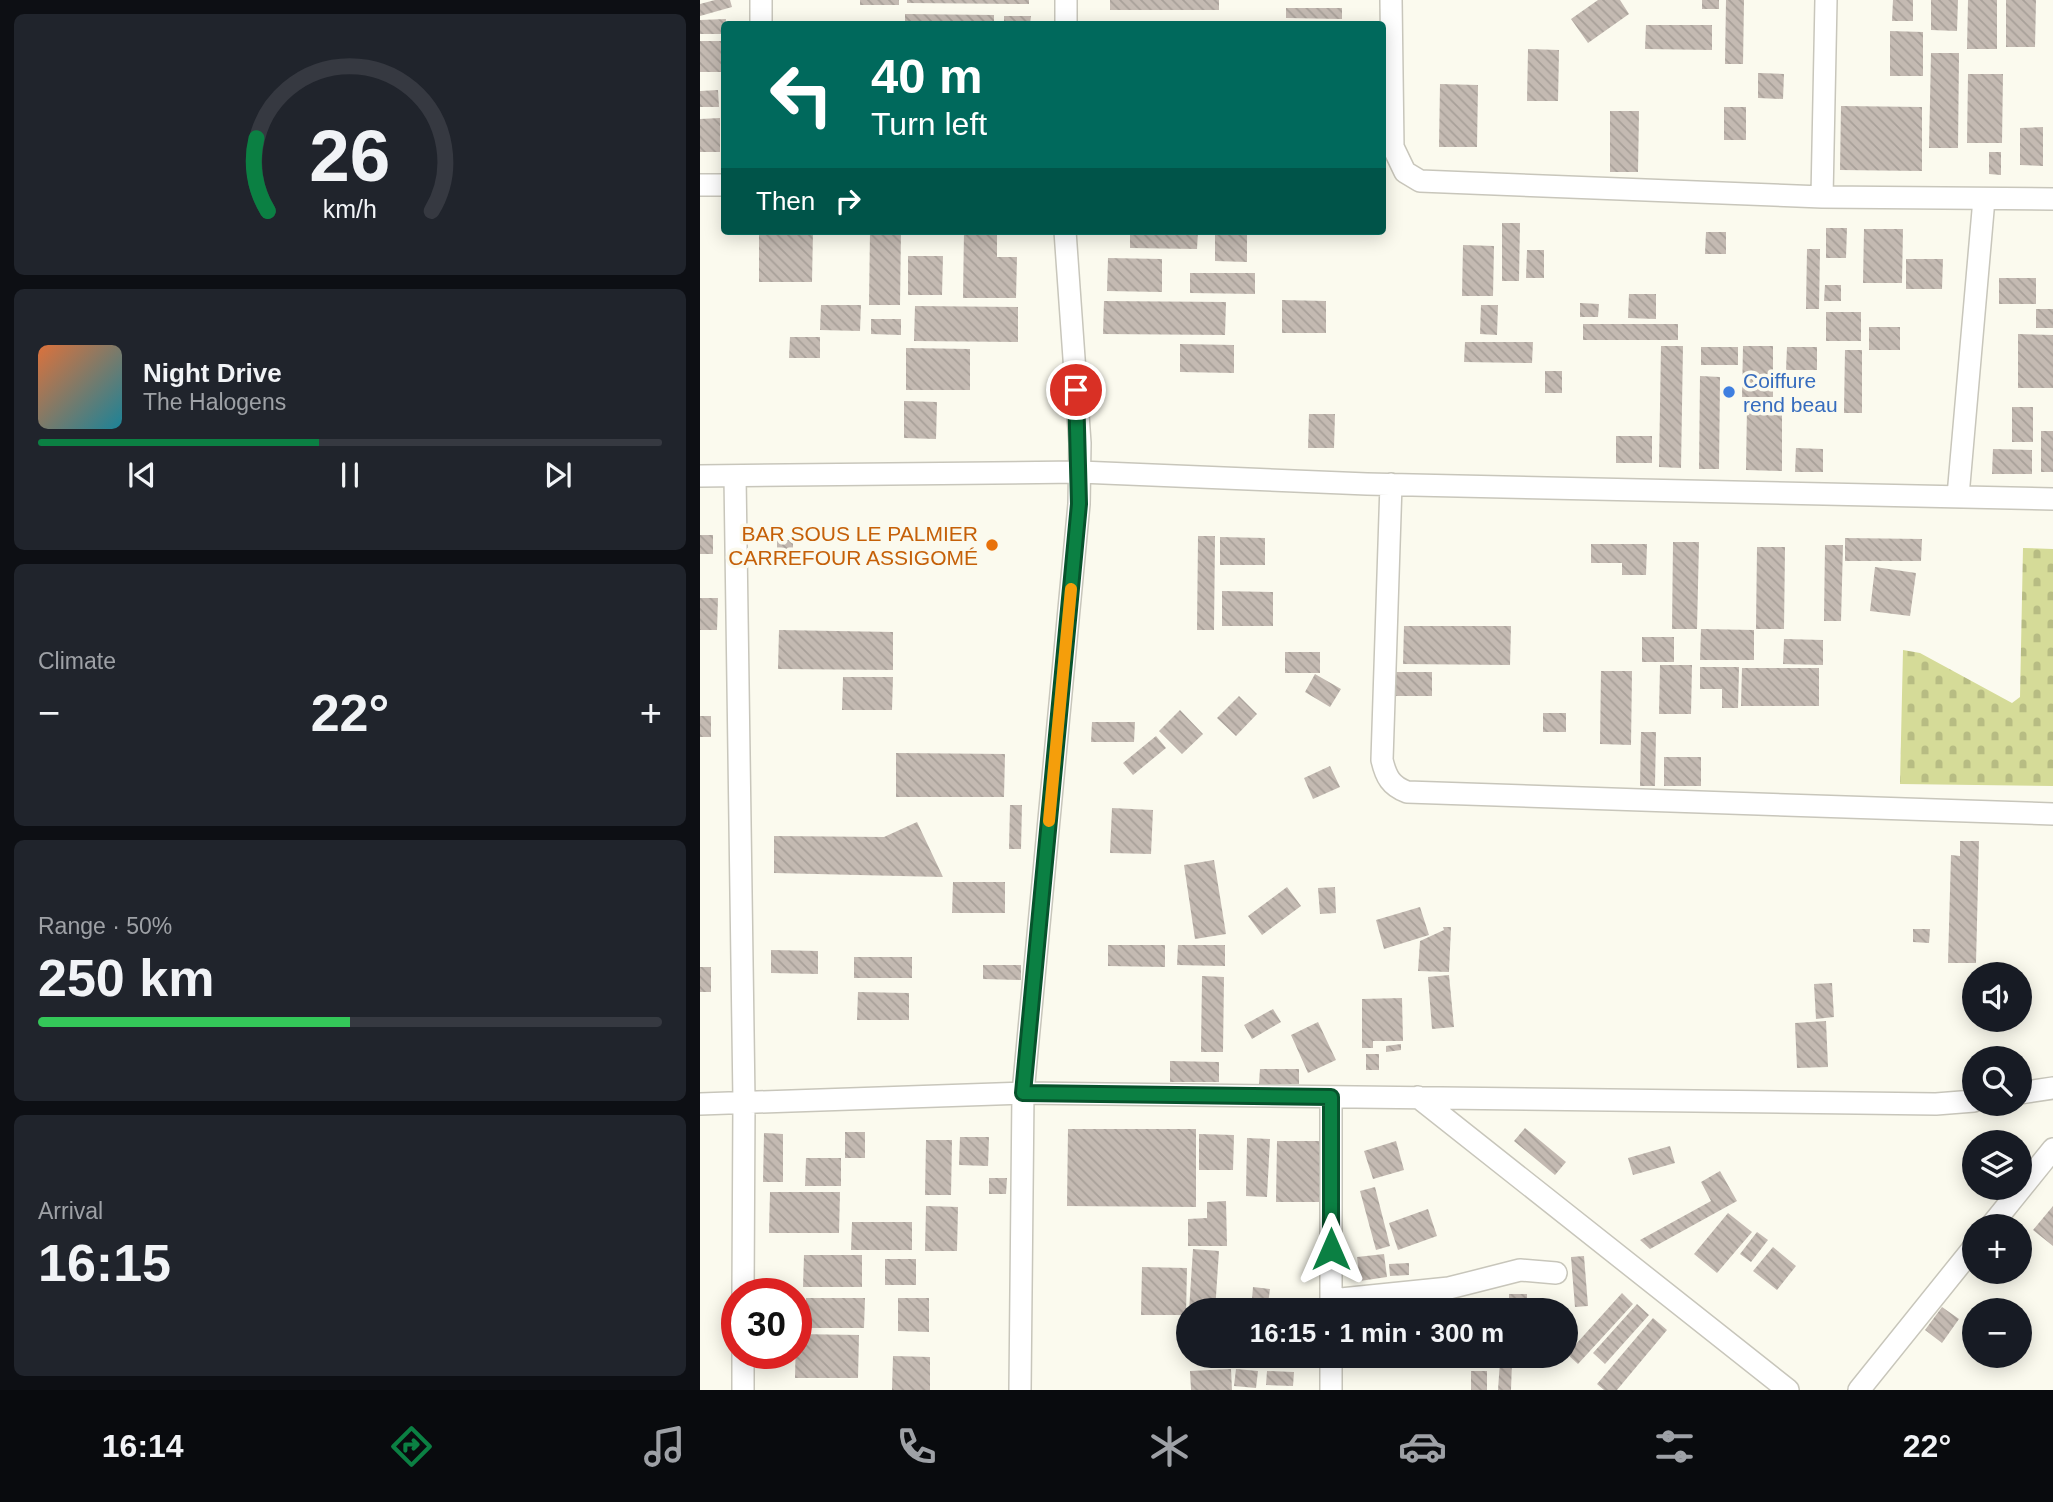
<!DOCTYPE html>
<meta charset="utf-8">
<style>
:root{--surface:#171b24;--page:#20242c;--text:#f1f3f6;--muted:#9ea1a6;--line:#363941;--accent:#0b8043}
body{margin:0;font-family:Arial,sans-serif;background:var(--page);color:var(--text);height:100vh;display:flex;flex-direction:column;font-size:26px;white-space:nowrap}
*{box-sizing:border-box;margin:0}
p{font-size:23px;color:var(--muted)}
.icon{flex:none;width:38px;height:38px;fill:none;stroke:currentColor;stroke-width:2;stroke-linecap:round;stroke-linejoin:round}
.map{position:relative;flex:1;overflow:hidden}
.sheet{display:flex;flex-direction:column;gap:14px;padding:14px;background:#0d0f14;width:700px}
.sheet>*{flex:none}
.hud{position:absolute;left:21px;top:21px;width:665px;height:214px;border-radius:7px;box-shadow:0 4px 18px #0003;background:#00695c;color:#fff;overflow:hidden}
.buttons{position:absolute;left:1262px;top:962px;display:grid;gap:14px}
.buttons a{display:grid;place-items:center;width:70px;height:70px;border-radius:50%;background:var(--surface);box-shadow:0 4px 18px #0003;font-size:35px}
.speed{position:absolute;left:21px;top:1278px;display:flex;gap:14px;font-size:35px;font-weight:700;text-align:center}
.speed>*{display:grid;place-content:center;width:91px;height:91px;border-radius:50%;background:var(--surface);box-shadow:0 4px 18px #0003;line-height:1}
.speed .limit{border:10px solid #d22;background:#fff;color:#111}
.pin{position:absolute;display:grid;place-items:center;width:60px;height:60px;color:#fff;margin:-30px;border:4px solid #fff;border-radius:50%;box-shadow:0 2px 7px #0007}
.me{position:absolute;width:77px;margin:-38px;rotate:0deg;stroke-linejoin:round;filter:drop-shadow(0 0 5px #0008)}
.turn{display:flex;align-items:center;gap:24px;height:147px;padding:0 35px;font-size:32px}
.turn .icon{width:91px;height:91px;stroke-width:2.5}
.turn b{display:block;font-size:49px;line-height:60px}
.then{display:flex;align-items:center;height:66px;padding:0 35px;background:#0003;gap:14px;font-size:26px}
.big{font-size:52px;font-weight:800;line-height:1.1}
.sheet .widget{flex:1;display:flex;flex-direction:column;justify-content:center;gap:10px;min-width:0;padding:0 24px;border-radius:10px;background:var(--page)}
.sheet .dial{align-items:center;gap:0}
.dial svg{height:182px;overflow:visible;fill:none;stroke:var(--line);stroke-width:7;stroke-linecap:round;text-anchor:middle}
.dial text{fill:var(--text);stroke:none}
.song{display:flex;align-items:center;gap:21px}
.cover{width:84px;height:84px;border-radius:10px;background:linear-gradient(135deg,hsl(20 70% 55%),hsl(190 70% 35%))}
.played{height:7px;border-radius:4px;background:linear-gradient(90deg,var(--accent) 45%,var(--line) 45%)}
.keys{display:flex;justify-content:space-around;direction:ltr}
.heat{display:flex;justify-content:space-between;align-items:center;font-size:38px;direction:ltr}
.charge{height:10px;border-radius:5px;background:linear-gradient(90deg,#34c759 50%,var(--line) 0)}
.trip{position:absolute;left:476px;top:1298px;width:402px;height:70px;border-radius:35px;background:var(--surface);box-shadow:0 4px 18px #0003;font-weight:800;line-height:70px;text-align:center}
.tab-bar{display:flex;height:112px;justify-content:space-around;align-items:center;background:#090b0e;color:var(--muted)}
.tab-bar .icon{width:49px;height:49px}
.tab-bar .current{color:var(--accent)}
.tab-bar b{font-size:32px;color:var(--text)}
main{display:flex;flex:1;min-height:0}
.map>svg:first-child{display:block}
.cemetery{fill:url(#cemetery-stones)}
.building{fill:url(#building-back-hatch)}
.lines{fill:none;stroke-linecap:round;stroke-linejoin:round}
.street-casing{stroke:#c8c6bb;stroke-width:24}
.street{stroke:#fff;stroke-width:21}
.route-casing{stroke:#07532c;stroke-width:18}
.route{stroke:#0b8043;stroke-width:12}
.slow{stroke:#f59e0b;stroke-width:12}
.shop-dot{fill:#3f7fe0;stroke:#fbfaee;stroke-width:2.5}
.food-dot{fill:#e8710a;stroke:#fbfaee;stroke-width:2.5}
.labels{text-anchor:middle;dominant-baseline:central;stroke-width:7;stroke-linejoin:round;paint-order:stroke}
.shop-label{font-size:21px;fill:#366cbe;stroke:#fbfaee;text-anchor:start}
.food-label{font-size:21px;fill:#c56008;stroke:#fbfaee;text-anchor:end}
</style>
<main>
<section class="sheet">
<div class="widget dial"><svg viewBox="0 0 100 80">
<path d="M14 69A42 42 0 1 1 86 69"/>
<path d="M14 69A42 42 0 0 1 9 37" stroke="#0b8043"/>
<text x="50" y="56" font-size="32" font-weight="700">26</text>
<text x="50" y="72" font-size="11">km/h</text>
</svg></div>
<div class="widget">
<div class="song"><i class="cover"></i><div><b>Night Drive</b><p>The Halogens</p></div></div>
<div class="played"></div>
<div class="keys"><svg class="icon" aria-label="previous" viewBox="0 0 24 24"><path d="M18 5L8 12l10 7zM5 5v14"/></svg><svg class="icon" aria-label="pause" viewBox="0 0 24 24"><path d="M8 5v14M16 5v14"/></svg><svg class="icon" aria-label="next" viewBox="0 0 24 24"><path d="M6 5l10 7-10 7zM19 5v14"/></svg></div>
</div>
<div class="widget"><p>Climate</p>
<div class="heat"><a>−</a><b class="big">22°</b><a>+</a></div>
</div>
<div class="widget"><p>Range · 50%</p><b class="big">250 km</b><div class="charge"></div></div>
<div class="widget"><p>Arrival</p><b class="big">16:15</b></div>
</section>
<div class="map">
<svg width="1353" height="1390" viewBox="0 0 1353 1390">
<defs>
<pattern id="cemetery-stones" width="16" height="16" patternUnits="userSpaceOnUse" patternTransform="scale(1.75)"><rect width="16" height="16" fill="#d5db98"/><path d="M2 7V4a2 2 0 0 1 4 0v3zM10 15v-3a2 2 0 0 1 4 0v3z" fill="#b7bc83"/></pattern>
<pattern id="building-back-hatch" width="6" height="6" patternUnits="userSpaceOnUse" patternTransform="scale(1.75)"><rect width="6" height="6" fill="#c4bab2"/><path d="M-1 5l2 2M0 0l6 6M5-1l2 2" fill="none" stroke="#a8a099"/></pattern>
</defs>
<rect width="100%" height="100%" fill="#fbfaee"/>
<path class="cemetery" d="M1323,548L1353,549V786L1200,784L1203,650L1220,653L1312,703L1320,697Z"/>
<path class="building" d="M15,0H30L32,7L0,16V4Z
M160,0H199V5H160Z
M207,0H329V4L207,3Z
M410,0H519V10H410Z
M898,0H920L929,14L888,43L871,19Z
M1002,0H1019V9H1002Z
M1026,0H1044L1043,64H1025Z
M1193,0H1213V21H1192Z
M1231,0H1258L1257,31L1231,30Z
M1268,0H1297V49H1267Z
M1306,0H1336L1335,47H1306Z
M586,8H642V19L586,18Z
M205,14L294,15V24H205Z
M304,16H331L330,24H304Z
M26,19L24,34H0V20Z
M946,25H1012V50L945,49Z
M1190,31L1223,32V76H1190Z
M0,41H24V72H0Z
M828,49L859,50L858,101H827Z
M1231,53H1259L1258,148H1229Z
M1058,73L1084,74L1083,99L1058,98Z
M1268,74H1303L1302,143H1267Z
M740,84L778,85L777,147H739Z
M18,90L19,107H0V91Z
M1141,106L1222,107V171L1140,170Z
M1024,107H1046V140H1024Z
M910,111H939L938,172H910Z
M20,118V152H0V119Z
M1343,127V166L1320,165V128Z
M1289,152H1301V175L1289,174Z
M802,223H820L819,281H802Z
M1126,228H1147L1146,258H1126Z
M1164,229H1203L1202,283H1163Z
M59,231H113L112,282H59Z
M170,231H201L200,305H169Z
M264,231H297V257H317L316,298H263Z
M430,231H498L497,249L430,248Z
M515,231H547V262L515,261Z
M1006,232H1026V254H1005Z
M763,245L794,246L793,296H762Z
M1107,249H1120L1119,309H1106Z
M827,250H844V278H826Z
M208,256H243L242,295H208Z
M408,258L462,259V292L407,291Z
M1206,259H1243L1242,289H1206Z
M490,273H555V294L490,293Z
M1299,278H1336V304H1299Z
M1125,285H1141V301H1124Z
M929,294H956V319L928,318Z
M582,300L626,301V333H582Z
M404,301L526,302L525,335L403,334Z
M880,303L899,304L898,317H880Z
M121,305H161L160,331L120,330Z
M781,305H798L797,335L780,334Z
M215,306L318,307V342L214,341Z
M1336,309H1353V328H1336Z
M1126,312H1161V341H1126Z
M171,319H201V335L171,334Z
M883,324H978V340H883Z
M1169,327H1200V350H1169Z
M1318,334L1353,335V388H1318Z
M90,337H120V358H89Z
M765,342H833L832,363L764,362Z
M480,344L534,345V373L480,372Z
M961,346H983L981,468L959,467Z
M1043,346H1073V397H1042Z
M1001,347H1038V365H1001Z
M1087,347H1117V370H1086Z
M206,348L270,349V390H206Z
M1145,350H1162V413H1144Z
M845,371H862V393H845Z
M1000,376L1020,377L1019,469H999Z
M204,401L237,402L236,439L204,438Z
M1047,407H1082V471L1046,470Z
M1312,407H1333V442H1312Z
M609,414H635L634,448H608Z
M1341,431H1353V472H1341Z
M916,436H952V463H916Z
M1096,448L1123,449V472H1095Z
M1293,449L1332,450V474H1292Z
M0,535H13V554H0Z
M498,536H515L514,630H497Z
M520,537L565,538V565H520Z
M1145,538L1222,539L1221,561H1145Z
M77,540H93V561H77Z
M973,542H999L997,629H972Z
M891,544H947L946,575H922V563H891Z
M1125,545H1143L1141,621H1124Z
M1057,547H1085L1084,629H1056Z
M1175,567L1216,573L1210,616L1170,611Z
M522,591L573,592V626H522Z
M0,598H18L17,630H0Z
M704,626H811L810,665L703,664Z
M1001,629L1054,630V660H1000Z
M79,630L193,632V670L78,669Z
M942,637H974V662H942Z
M1084,639L1123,640V665L1083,664Z
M585,652H620V673H585Z
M960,665H992L991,714H959Z
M1000,667H1039L1038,708H1022V689H1000Z
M1042,668H1119V706H1041Z
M901,671H932L931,745L900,744Z
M696,672H732V696H696Z
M615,674L641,689L630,707L605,692Z
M143,677H193L192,710H142Z
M539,696L557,714L536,736L517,718Z
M480,710L503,734L482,754L459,731Z
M843,713H866V732H843Z
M0,716H11V737H0Z
M392,722H435L434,742H391Z
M941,732H956L955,786H940Z
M456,736L466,748L433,775L423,763Z
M196,753L305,754L304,797H196Z
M964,757H1001V786H964Z
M630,766L640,787L613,799L604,778Z
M310,805H322L321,849H309Z
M412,808L453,810L451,854L410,853Z
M217,822L243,877L74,873V836L184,837Z
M1260,841H1279L1276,963H1248L1251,855L1260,856Z
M514,860L526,934L495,939L484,865Z
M253,882H305V913H252Z
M587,887L601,906L562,935L548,916Z
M635,887L636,913L620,914L618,888Z
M720,907L729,935L684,949L676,920Z
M743,927H751L749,972L718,971L720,941L744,930Z
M1213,929H1230L1229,943L1213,942Z
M408,945H465V967L408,966Z
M478,945H525V966L477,965Z
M71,950L118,951V974L71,973Z
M154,957H212V978H154Z
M283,965H321V980L283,979Z
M0,967H11V992H0Z
M749,975L754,1027L732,1029L728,977Z
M502,976L524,977L523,1052H501Z
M1132,983L1134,1017L1116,1019L1114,984Z
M158,992L209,993V1020H157Z
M702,998L703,1041H673V1048H662V999Z
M573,1009L581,1022L552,1039L544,1025Z
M1126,1021L1128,1067L1097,1068L1095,1023Z
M618,1022L636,1060L608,1073L591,1035Z
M701,1044V1050L686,1052V1046Z
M666,1054H679V1070H666Z
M470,1061L519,1062V1082H470Z
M560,1069H599V1084H559Z
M825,1128L866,1162L855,1175L814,1141Z
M368,1129H496V1207L367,1206Z
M145,1132H165V1158H145Z
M64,1133L83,1134V1182H63Z
M499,1134L534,1135L533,1170H499Z
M260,1137H289L288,1166L259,1165Z
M547,1138L570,1139L567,1197L546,1196Z
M226,1140H252L251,1195H225Z
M577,1141H622L621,1202H576Z
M696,1141L704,1170L673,1179L664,1151Z
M970,1146L975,1163L933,1175L928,1158Z
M106,1158H141V1186H105Z
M1020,1171L1037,1201L950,1249L940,1240L1011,1201L1001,1182Z
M289,1178H307L306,1194H289Z
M675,1187L690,1246L676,1250L660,1191Z
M70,1192H140L139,1233H69Z
M526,1201L527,1246H488V1219L507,1218V1202Z
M226,1206L258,1207L257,1251H225Z
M1353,1206V1246L1333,1230Z
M728,1209L737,1236L698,1250L689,1223Z
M1028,1213L1052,1232L1017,1273L994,1254Z
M152,1222H212V1250H151Z
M1057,1232L1068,1240L1051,1262L1040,1254Z
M1073,1247L1096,1266L1077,1290L1053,1271Z
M493,1249L519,1251L515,1311H489Z
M684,1254L687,1277L660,1281L657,1257Z
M104,1255H162V1287H103Z
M884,1256L888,1306L875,1307L871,1257Z
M185,1259H216V1285H185Z
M709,1263V1275L690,1276L689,1264Z
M442,1267L487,1268L486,1315H441Z
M553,1287L570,1289L567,1311H551Z
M922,1293L933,1304L878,1364L867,1354Z
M809,1294H827V1311H809Z
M106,1298H165L164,1328H105Z
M198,1298H229V1332L198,1331Z
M937,1304L949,1315L905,1364L893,1353Z
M1242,1307L1259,1319L1242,1343L1225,1330Z
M953,1318L967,1330L917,1390H904L897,1384Z
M96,1334L159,1335L158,1378H95Z
M193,1356L230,1357V1390H192Z
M800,1361L812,1362L811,1390H798Z
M531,1369L532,1390H491L490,1371Z
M536,1369L558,1371L556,1388L534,1386Z
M567,1371L594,1372L593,1386L566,1385Z
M771,1371H787V1390H771Z"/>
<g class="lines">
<g class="street-casing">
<path id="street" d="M691,0L693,147L705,172L720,181L1122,197L1353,199
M61,24V0
M366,24V0
M0,185H24
M1122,197L1126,0
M0,476L380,472L667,484L1353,499
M35,476L44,1101L43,1293
M691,484L682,760C686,777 691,786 707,792L1353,814
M1258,496L1284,199
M1320,1093L1353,1088
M631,1097V1311
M718,1097L1088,1390
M0,1104L323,1093L1236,1104L1274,1101
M1290,1227L1353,1149
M631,1300L749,1288L820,1270L856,1273
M631,1356V1390
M43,1390V1353
M320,1390L323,1093L379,504L380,443L365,231
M1159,1390L1274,1247"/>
</g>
<use href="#street" class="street"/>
</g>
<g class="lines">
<g class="route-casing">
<path id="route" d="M376,390L379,504L323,1093L631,1097V1249"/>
</g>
<use href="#route" class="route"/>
<path class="slow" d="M349,821L371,589"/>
</g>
<circle class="shop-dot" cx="1029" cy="392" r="7"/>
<circle class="food-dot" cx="292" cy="545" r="7"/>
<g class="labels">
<g class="shop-label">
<text x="1043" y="380">Coiffure<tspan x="1043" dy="24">rend beau</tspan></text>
</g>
<g class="food-label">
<text x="278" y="533">BAR SOUS LE PALMIER<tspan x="278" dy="24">CARREFOUR ASSIGOMÉ</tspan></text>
</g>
</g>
</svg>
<div class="buttons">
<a><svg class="icon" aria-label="sound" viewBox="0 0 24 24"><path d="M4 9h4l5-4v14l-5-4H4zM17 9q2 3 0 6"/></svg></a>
<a><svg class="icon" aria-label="search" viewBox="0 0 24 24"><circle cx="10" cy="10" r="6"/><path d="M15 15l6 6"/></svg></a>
<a><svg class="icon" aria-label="layers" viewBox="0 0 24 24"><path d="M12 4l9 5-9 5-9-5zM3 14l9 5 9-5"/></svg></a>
<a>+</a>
<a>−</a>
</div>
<div class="speed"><div class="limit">30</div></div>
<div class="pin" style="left:376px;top:390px;background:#d93025"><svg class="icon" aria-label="arrive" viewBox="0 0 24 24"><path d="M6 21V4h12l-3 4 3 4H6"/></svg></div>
<svg class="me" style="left:631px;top:1249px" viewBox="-20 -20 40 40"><path d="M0-17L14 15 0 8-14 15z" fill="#0b8043" stroke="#fff" stroke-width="4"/></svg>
<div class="trip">16:15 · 1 min · 300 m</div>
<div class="hud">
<div class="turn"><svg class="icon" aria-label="left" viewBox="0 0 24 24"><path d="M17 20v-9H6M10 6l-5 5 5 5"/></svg><div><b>40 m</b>Turn left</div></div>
<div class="then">Then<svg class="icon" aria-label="right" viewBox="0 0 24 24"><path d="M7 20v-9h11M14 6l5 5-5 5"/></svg></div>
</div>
</div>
</main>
<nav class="tab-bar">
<b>16:14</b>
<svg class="icon current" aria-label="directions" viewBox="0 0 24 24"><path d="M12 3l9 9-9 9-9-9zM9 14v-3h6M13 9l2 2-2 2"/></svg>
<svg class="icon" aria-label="music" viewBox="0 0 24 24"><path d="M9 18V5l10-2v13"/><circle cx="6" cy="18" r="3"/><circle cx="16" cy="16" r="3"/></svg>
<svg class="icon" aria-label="phone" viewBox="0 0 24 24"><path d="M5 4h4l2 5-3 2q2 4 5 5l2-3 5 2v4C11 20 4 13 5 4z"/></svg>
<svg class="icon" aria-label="climate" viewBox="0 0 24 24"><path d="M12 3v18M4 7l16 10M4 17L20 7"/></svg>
<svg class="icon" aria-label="car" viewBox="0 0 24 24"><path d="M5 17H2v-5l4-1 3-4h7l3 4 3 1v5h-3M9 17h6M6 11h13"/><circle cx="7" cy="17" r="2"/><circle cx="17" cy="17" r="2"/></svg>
<svg class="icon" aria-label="filters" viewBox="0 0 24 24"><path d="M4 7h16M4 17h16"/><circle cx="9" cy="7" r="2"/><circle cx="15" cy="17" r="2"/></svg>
<b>22°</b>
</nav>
